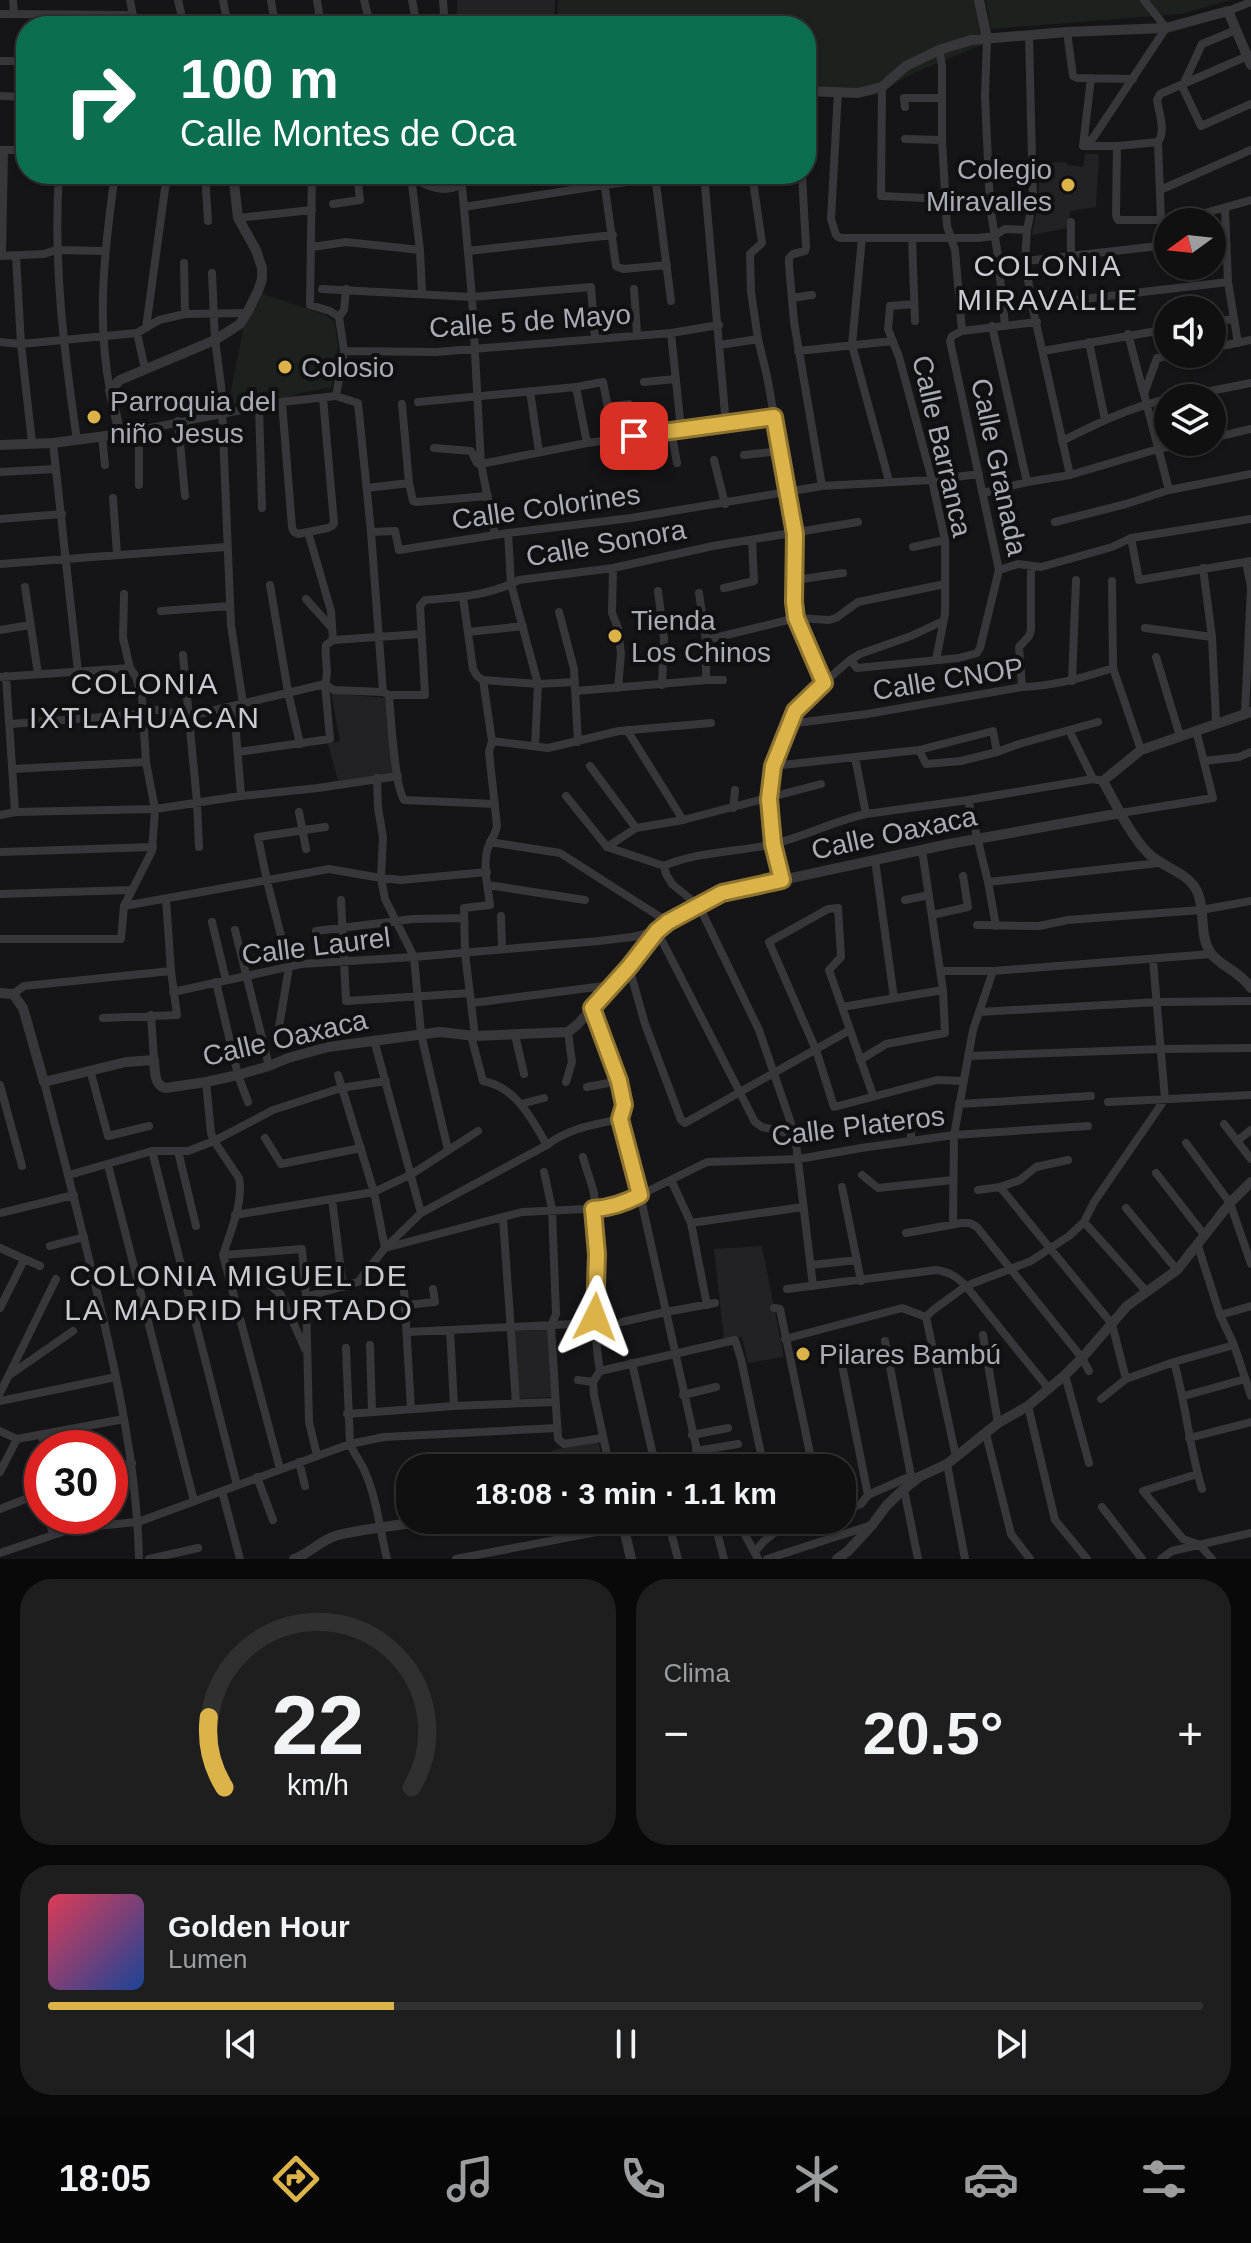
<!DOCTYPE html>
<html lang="es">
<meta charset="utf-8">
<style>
:root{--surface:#101011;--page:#1e1e1f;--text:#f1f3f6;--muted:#9c9d9f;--line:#303031;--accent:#dbb349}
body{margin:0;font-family:Arial,sans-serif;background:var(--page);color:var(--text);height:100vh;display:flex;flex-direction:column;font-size:30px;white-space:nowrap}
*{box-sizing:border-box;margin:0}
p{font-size:26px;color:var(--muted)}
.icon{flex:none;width:44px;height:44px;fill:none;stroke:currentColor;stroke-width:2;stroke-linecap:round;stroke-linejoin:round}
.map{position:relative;height:1559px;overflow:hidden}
.details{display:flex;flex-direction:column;gap:20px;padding:20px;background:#090909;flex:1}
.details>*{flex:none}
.guide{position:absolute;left:16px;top:16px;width:800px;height:168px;border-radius:32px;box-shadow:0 2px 6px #0004,0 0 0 2px var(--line);background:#0b6e4f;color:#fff;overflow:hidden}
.needle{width:52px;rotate:255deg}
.buttons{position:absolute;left:1154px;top:208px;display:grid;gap:16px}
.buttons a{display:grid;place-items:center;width:72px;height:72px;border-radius:50%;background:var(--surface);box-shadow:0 2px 6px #0004,0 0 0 2px var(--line);font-size:40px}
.speed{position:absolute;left:24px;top:1430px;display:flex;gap:16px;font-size:40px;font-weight:700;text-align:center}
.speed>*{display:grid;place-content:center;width:104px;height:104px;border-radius:50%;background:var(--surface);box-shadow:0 2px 6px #0004,0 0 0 2px var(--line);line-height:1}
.speed .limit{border:12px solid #d22;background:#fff;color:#111}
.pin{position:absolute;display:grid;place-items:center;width:68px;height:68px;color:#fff;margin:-34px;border-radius:16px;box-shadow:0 4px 12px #0006}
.me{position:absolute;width:88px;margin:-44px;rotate:3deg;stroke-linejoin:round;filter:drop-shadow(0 0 6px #0008)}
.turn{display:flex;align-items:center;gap:28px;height:168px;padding:0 32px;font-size:36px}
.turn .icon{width:104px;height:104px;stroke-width:2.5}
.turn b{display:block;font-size:56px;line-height:68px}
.big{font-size:60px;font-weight:700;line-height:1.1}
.details .tile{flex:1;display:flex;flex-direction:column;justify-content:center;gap:12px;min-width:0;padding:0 28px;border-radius:32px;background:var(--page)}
.details .dial{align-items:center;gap:0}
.dial svg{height:208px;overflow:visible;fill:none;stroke:var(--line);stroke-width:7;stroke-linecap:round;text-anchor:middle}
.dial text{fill:var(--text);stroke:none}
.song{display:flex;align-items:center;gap:24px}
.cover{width:96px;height:96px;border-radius:12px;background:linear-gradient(135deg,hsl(350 70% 55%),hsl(220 70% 35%))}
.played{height:8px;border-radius:4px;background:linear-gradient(90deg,var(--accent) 30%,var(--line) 30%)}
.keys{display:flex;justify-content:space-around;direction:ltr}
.heat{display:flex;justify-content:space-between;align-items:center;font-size:44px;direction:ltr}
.details .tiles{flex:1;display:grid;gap:20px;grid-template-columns:1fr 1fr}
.tile:last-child{grid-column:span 2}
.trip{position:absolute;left:396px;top:1454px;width:460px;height:80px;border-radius:32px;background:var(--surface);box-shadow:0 2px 6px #0004,0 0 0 2px var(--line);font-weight:700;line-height:80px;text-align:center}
.tabs{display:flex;height:128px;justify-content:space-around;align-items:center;background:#060607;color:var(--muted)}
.tabs .icon{width:56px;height:56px}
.tabs .current{color:var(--accent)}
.tabs b{font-size:36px;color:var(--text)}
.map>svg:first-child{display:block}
.built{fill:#222124}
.green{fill:#1c211d}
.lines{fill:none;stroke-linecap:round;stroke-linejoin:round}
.minor{stroke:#37373b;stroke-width:8}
.tertiary{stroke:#37373b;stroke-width:10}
.route-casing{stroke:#8e742f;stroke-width:20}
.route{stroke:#dbb349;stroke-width:14}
.poi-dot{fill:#dbb349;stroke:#101012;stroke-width:3}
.labels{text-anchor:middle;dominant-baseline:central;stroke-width:8;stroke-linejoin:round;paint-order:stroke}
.poi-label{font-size:28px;fill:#a9acb5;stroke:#101012;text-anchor:start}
.street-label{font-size:28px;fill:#a9acb5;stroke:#101012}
.neighbourhood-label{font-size:30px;letter-spacing:2px;fill:#c9cbd2;stroke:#101012}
</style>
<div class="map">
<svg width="1251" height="1559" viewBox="0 0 1251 1559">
<rect width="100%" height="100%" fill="#151517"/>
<path class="built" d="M457,0H555L554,26H457Z
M1085,154H1099L1096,207L1070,211L1068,228L1032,235L1038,204L1040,163L1066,162L1067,165L1083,167Z
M331,693L385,698L393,773L338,781L328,744L340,741Z
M762,1246L784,1357L748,1363L742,1337L724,1340L714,1249Z
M549,1330L553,1397L517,1399L514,1331Z
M598,1442L605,1468H540L553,1450Z"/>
<path class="green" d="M558,0H982L989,42L914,73L882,91L806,94V26H556Z
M986,0H1232L1180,14L991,29Z
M263,294L326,315L335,323L338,348L332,387L295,394L297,400L280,402L279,396L228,405L243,330Z"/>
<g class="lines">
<path class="minor" d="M13,0L14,14
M130,0L135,26
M178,0L184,26
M223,0L228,26
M271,0L275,26
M317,0L321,26
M364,0L369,20L373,26
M412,0L417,26
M1228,11L1251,2
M0,14L133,15
M413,26L439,23L444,14L443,0
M1067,32L1073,76L1077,78L1133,79
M1029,35L1033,200L1027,230L1025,261L1032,305L1070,475
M987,38L985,96L990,206L997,250L1005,325
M939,50L942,65V140L947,226L955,250L962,331
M0,61H26
M1183,85L1202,44L1236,30
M1182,86L1201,126L1251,104
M882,87L881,196L946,199
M838,92L831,219L836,235L840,238H978L994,236L1005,229L1027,230
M0,96L26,97
M905,107L904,98H941
M905,139L942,140
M1083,146L1093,138L1166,28L1144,0
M1083,146H1117L1158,142
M1083,146L1091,78
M1117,146L1116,215L1118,220H1160
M1,150H26
M59,174C53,264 64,351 77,440
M205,174L208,221
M312,174L310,305L330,311L339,317
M603,174L616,266L623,269L667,265
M704,174L726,425
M752,174L762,243L750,254L751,292L758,339L767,376L795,534L794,602L796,618L824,683
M802,174L806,247L805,251L793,254L789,258V265L794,322L822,486
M655,175L671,301
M411,176L420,250L422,293
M206,179L232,176
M462,186L472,297L481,464L495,535
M1160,190L1251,150
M333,204L360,200L357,174
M464,207L604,185L689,174
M1225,208L1228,282L1238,343
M1205,213L1251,200
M238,218L312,210
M862,238L852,345L889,481
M912,238L915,321
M1212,240L1226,239
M1162,246L1158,142C1166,131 1159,113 1157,100L1160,94L1250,55
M312,247L346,242L420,250
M468,251L613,235
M0,256L44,254L56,250L105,251
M2,256L4,150
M16,256L21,344L32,443
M1071,256V222
M1025,261L1168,245
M184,263L185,314
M212,273L215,340L221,385L231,625L243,704
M322,289L472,297L591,287L595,338
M634,289L637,334
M792,298L812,295
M914,304L890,306L888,329L899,357L932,480L945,540V614L936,660
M1032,305L1228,282
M1212,322L1233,319
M992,326L1027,482
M146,328L167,174
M137,333L145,369
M671,333L681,429
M1128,334L1143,391
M0,342L21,344L137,333L159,320L185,314L247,313
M1089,342L1105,420
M720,345L758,339
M1212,348L1251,340
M344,351L436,352L671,333L719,325
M798,351L893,341
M1043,351L1168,329
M644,382L676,379
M576,387L587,443
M110,390C96,319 105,245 115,174
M530,391L539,452
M336,396L344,351L339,317L344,310L346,289
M1175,398L1251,383
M282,402L292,527L294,532L298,534L328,528L332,526L334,523L323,398
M418,402L576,387L603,382L614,439
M402,404L409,483
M259,406L262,508
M609,407L629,404L634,436
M178,421L185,496
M671,431L677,463
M120,434L282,402L336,396L358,403L371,532L383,692
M102,437L105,465
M1212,438L1251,429
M1062,441C1096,424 1130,407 1168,399
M53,443L78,672
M434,448L471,451L477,463L481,464L587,443L774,417
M744,455L781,451
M714,460L725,504
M0,472L55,469
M139,485V430
M367,488L409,483L413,501L417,502L488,496
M1169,490L1144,394L1157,358L1178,354
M983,493L1027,482L1070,475L1158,449L1192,442
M113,498L117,554
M0,519L62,514
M1055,522L1126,504L1169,490L1251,474
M371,532L395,531L399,550L508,533L631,518L822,486L932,480L979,474
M508,533L511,584L538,684L535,746
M1131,538L1139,580L1251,561
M913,547L945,540
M0,564L226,547
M613,568L612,613L618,628L621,654L618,688
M1203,568L1212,637L1216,722
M999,570L1018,564L1041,567L1112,547L1131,538L1251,519
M796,580L843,573
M1112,581L1113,668L1141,750
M270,585L288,692L300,744
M25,587L38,674
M724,588L754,581L752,540
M658,591L664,638L662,685
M699,593L706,640V680
M463,597L473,669L477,676L483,680L492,741L489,752L497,826C495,836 489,842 487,851C483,868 488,888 490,905L464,908L465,953L475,1036
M306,599L332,628
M161,611L230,606
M559,612L574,669L578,742
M1145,628L1212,637
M0,630L30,625
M468,632L523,626
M333,640L421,634
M706,640L796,618L829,620L836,618L858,602L945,584
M183,655L197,802L199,847
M1156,657L1180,736
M850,660L857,668L959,658L977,653L980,648L999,570L950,341L952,336L962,331L1037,322
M6,676L15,812
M0,677L130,668
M483,680L538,684L575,682
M1072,681L1076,580
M1022,687L1019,647L1029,636L1031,630V567
M576,691L706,680H723
M389,695C391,718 394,784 404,800L495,804
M234,707L241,796
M1245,713L1251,587L1246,562
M11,724L142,714L152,709L190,716L325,684L334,690L383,692L389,695H425L420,606L425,600C456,598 491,595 519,580L613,568L713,546L858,522
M788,724L867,714L1022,687C1054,686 1082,678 1113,668
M627,730L683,820
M1069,730L1093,779
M492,741L548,748L619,731L711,723
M919,750L926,764L961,761L997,752
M238,752L330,739L325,684C330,671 324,659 326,645L333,640L331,611L308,532
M855,757L866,814
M1204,761L1239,757L1251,752
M590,766L636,828
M773,766L919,750L993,731L997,752L1019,744L1098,722
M12,769L146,762
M377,778L378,808L383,837L381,878L385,899L414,957L421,1034L448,1150
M566,796L607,847
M968,800L988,882L996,926
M733,808L735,790
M299,812L306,849
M1121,813L1213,798L1196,730
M0,815L15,812L155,809L241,796L318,788L398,776
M490,842L560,853L668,922
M607,847L664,866L666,874L672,884L699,906L759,1030L795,1135L813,1286
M607,847L636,828L683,820L821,784
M0,852L153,847
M875,860L894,998
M664,866C696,852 735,852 769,845C802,838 833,821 866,814L968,800L1093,779L1103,781
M782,880L773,844L769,799L773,766L788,724L795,711L804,700L850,660L860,654L911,636L943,621
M988,882L1159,863
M488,885L585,900
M0,894L132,890
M341,900L346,1001L470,993
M905,900L929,895
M124,906L329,869L381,878L401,880L487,872
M932,915L968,907L963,876
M501,916L502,949
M212,922L226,980
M977,925L1039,926L1068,920L1201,910L1251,901
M235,930L269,1066
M316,931L413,919L463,918
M0,939H121L124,906L152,851L155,809L146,762L142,698L136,677L130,668L123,638L124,594
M1153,960L1165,1099
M629,967L645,1024L681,1120L685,1123L850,1030
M941,971H993L1211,954
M216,982L238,1075L248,1102
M173,992L301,964L414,957L599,941L632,937L657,931L755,1122L762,1127L795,1135
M13,994L24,986L171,971
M472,1003L612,985
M842,1007L943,990
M592,1008L619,1081L624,1105L620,1119L640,1195L701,1468
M979,1012L1158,1002L1251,1001
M151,1015L154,1060
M103,1018L177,1015L171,971L166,899
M279,1027L289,967L267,881L258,837L325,827
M515,1035L524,1074
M471,1036L483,1081C516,1087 531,1118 547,1145
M374,1040L421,1213
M968,1056L1161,1049L1251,1048
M860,1060L886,1044L945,1033L943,990L922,850
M90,1070L108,1136L149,1126
M338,1075L374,1192L385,1248
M44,1082C63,1155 82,1228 99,1301C119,1386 137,1471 139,1559
M206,1082L211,1133L214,1141L239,1178C244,1202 230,1232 223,1255
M566,1082L572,1062L568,1032
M0,1085L22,1166
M587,1087L619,1081
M873,1095L829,970L841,957L838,908L828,909L769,942L816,1050L834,1107L937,1080L963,1081
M1108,1102L1251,1095
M521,1104L544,1098
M959,1104L1091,1096
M1224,1124L1251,1159
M265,1138L281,1164L361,1148
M911,1141V1116
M1237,1141L1251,1130
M1186,1143L1230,1203L1251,1264
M152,1151L237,1485
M178,1151L196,1226
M583,1157C586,1169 591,1181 594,1193C595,1200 594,1209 594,1217C598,1269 591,1320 600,1371
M108,1165L194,1501
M544,1172L552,1209L556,1314L551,1326L558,1439L564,1444L602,1438
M1156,1173L1205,1236
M69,1175L152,1151H188L214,1141L273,1110L341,1088L386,1081
M862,1175L878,1188L953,1180
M671,1180L691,1223L707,1305
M842,1187L861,1281
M1000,1187L1112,1324L1126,1379
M978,1190L1000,1187L1020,1180L1036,1167L1068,1160
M332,1199L343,1287
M1126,1208L1177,1270
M0,1213L74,1195
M235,1215L374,1192L412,1174L478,1131
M503,1218L516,1403
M1084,1222L1146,1291
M691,1223L803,1207
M953,1224L954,1135L973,1030L993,971
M906,1233L961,1223H970L977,1227L1082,1358L1089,1371
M50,1246L84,1237
M1198,1246L1220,1315L1234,1345L1251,1396
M0,1248L40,1266
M385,1248L421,1213L547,1145C569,1128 593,1125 620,1119
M223,1255L302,1249L306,1297L309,1422L317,1455
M223,1255L280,1469
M811,1265L857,1260
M245,1272L264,1279L281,1295L305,1349
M787,1289L936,1270C950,1272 957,1277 966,1286L1049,1389
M404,1290L411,1409
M306,1297L358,1282L385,1248L522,1212L607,1208L624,1203L707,1162L799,1159L861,1148L954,1135L1088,1126
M406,1305L435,1302L433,1289
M0,1308L24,1260
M774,1308L780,1309L813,1468
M1220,1315L1251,1306
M926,1317L956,1457
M622,1322L666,1312L715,1303
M450,1330L454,1406
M408,1332L574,1324
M983,1335L998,1423
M785,1339L902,1308L926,1317L933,1310L966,1286L1031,1261L1069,1236L1084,1222L1094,1202L1165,1099
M885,1341L911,1476
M370,1345L372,1412
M346,1348L350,1444C354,1454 361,1462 365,1472C377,1499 380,1531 387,1559
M840,1355L868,1495
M1174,1362C1186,1404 1189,1447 1202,1489
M632,1363L656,1468
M11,1374L73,1331
M1065,1375L1089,1463
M578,1380L593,1382
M0,1393L56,1279
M683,1395L716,1387
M1184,1396L1245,1379
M1101,1399L1126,1379L1174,1362L1234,1345
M0,1401L116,1377
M1028,1406L1055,1520L1087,1559
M347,1414L454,1406L555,1402
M0,1431L17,1439L124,1419
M986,1434L1011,1534L1030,1559
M40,1435L46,1444L47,1448
M692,1435L728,1428
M1189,1438L1251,1422
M696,1451L738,1444
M299,1462L305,1486
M947,1464L965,1559
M110,1468L132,1463
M610,1468L594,1395L593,1382L600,1371L735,1340L741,1359L764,1468
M0,1472L17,1439
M1197,1474L1143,1491L1183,1539L1200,1545L1212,1559
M257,1477L273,1520
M904,1489L918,1559
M222,1491L240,1559
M1102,1507L1142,1559
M0,1509L28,1498L42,1469
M842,1512L861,1504L868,1495L911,1476L915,1477
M48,1516L53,1534
M714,1520L724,1559
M737,1520L758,1559
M668,1521L678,1559
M755,1552L764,1541L791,1520
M0,1553L74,1528L138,1522L350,1444L384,1437L557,1428
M149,1559L198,1548
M456,1559L612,1529L702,1520
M767,1559L869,1526
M1161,1559L1172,1551L1251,1533"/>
<path class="tertiary" d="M979,0L987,38
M806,91L858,93L882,87L906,66L939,50L971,40L1067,32L1166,28L1228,11L1251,65
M407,174C434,189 450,196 475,174
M0,445L53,443L120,434L110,390L120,380L215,340L240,324L247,313L258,291L262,279V268L256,250L238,218L233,174
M1251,712L1141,750L1103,781C1115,803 1132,838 1149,854C1163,867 1183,871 1194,886C1207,905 1198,933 1210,952C1219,966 1240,971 1251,988
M0,993L13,994L23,1008L44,1082L126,1062L154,1060C155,1071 154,1086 166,1088L206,1082L238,1075L269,1066L288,1058L328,1047L440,1032L475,1036L568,1032L578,1024L629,967L657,931L668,922L722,893L949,844L1121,813
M622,1520L631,1559
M294,1559C311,1553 320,1540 338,1535C367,1528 398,1526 427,1520
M837,1559L848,1551L872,1525L887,1505L904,1489L919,1477L947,1464L998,1423L1028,1406L1065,1375L1082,1358L1127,1306L1177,1270L1230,1203L1251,1182"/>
</g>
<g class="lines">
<g class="route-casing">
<path id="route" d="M595,1317L597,1254L593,1209C611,1208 625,1203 640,1195L620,1119L624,1105L619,1081L592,1008L629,967L657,931L668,922L722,893L782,880L773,844L769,799L773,766L795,711L824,683L796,618L794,602L795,534L774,417L634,436"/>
</g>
<use href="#route" class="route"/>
</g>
<g class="poi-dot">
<circle cx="1068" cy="185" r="8"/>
<circle cx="285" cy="367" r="8"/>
<circle cx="94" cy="417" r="8"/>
<circle cx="615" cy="636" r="8"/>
<circle cx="803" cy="1354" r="8"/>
</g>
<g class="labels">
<g class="poi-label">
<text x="1052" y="169" text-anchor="end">Colegio<tspan x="1052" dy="32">Miravalles</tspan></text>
<text x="301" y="367">Colosio</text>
<text x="110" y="401">Parroquia del<tspan x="110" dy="32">niño Jesus</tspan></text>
<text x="631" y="620">Tienda<tspan x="631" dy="32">Los Chinos</tspan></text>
<text x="819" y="1354">Pilares Bambú</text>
</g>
<g class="street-label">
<text transform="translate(530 321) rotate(-4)">Calle 5 de Mayo</text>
<text transform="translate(942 446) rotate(77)">Calle Barranca</text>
<text transform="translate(999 467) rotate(78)">Calle Granada</text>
<text transform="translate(546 507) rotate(-8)">Calle Colorines</text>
<text transform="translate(606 543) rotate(-10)">Calle Sonora</text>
<text transform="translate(948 679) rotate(-9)">Calle CNOP</text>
<text transform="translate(894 833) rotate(-12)">Calle Oaxaca</text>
<text transform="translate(316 946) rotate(-7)">Calle Laurel</text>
<text transform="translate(285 1038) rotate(-13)">Calle Oaxaca</text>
<text transform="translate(858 1126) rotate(-7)">Calle Plateros</text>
</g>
<g class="neighbourhood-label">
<text x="1048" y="265">COLONIA<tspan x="1048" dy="34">MIRAVALLE</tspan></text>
<text x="145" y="683">COLONIA<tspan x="145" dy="34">IXTLAHUACAN</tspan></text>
<text x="239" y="1275">COLONIA MIGUEL DE<tspan x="239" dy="34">LA MADRID HURTADO</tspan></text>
</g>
</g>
</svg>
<div class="buttons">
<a><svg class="needle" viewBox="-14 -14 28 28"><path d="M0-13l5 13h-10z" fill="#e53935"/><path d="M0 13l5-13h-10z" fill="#9c9d9f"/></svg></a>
<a><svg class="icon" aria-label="sound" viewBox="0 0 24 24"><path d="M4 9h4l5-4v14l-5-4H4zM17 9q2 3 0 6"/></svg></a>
<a><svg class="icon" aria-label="layers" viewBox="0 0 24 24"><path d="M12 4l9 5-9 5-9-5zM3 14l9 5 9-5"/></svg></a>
</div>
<div class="speed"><div class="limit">30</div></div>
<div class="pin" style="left:634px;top:436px;background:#d93025"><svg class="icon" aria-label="arrive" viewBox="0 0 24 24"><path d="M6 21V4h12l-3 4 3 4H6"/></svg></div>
<svg class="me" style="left:595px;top:1317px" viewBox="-20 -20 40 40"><path d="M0-17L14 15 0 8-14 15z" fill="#dbb349" stroke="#fff" stroke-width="4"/></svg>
<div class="trip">18:08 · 3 min · 1.1 km</div>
<div class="guide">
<div class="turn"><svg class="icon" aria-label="right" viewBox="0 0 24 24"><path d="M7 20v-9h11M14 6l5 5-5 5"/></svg><div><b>100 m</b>Calle Montes de Oca</div></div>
</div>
</div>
<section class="details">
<div class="tiles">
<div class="tile dial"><svg viewBox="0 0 100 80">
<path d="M14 69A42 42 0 1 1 86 69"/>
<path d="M14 69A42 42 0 0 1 8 42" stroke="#dbb349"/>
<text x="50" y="56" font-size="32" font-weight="700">22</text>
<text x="50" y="72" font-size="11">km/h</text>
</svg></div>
<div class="tile"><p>Clima</p>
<div class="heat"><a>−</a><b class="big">20.5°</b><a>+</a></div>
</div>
<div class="tile">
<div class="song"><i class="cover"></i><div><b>Golden Hour</b><p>Lumen</p></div></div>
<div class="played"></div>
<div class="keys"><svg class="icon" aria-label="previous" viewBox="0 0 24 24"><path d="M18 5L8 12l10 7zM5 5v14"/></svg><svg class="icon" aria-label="pause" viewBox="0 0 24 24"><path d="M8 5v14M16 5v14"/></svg><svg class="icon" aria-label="next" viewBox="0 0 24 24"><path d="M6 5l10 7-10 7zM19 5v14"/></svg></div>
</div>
</div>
</section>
<nav class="tabs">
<b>18:05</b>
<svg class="icon current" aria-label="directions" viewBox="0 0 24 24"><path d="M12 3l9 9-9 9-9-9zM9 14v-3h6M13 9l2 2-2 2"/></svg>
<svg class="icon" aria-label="music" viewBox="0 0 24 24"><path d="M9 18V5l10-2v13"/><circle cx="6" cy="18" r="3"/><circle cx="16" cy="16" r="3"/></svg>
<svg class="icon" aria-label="phone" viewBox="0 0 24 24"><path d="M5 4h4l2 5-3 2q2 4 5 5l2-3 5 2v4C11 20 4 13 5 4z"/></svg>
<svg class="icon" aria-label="climate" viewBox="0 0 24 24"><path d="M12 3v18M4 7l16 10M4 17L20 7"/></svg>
<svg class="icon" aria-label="car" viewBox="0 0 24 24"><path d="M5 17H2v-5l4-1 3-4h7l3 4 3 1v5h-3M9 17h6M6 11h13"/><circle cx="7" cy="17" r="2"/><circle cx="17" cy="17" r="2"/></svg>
<svg class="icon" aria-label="filters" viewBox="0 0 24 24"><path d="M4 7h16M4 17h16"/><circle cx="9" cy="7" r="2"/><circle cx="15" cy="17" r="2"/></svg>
</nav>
